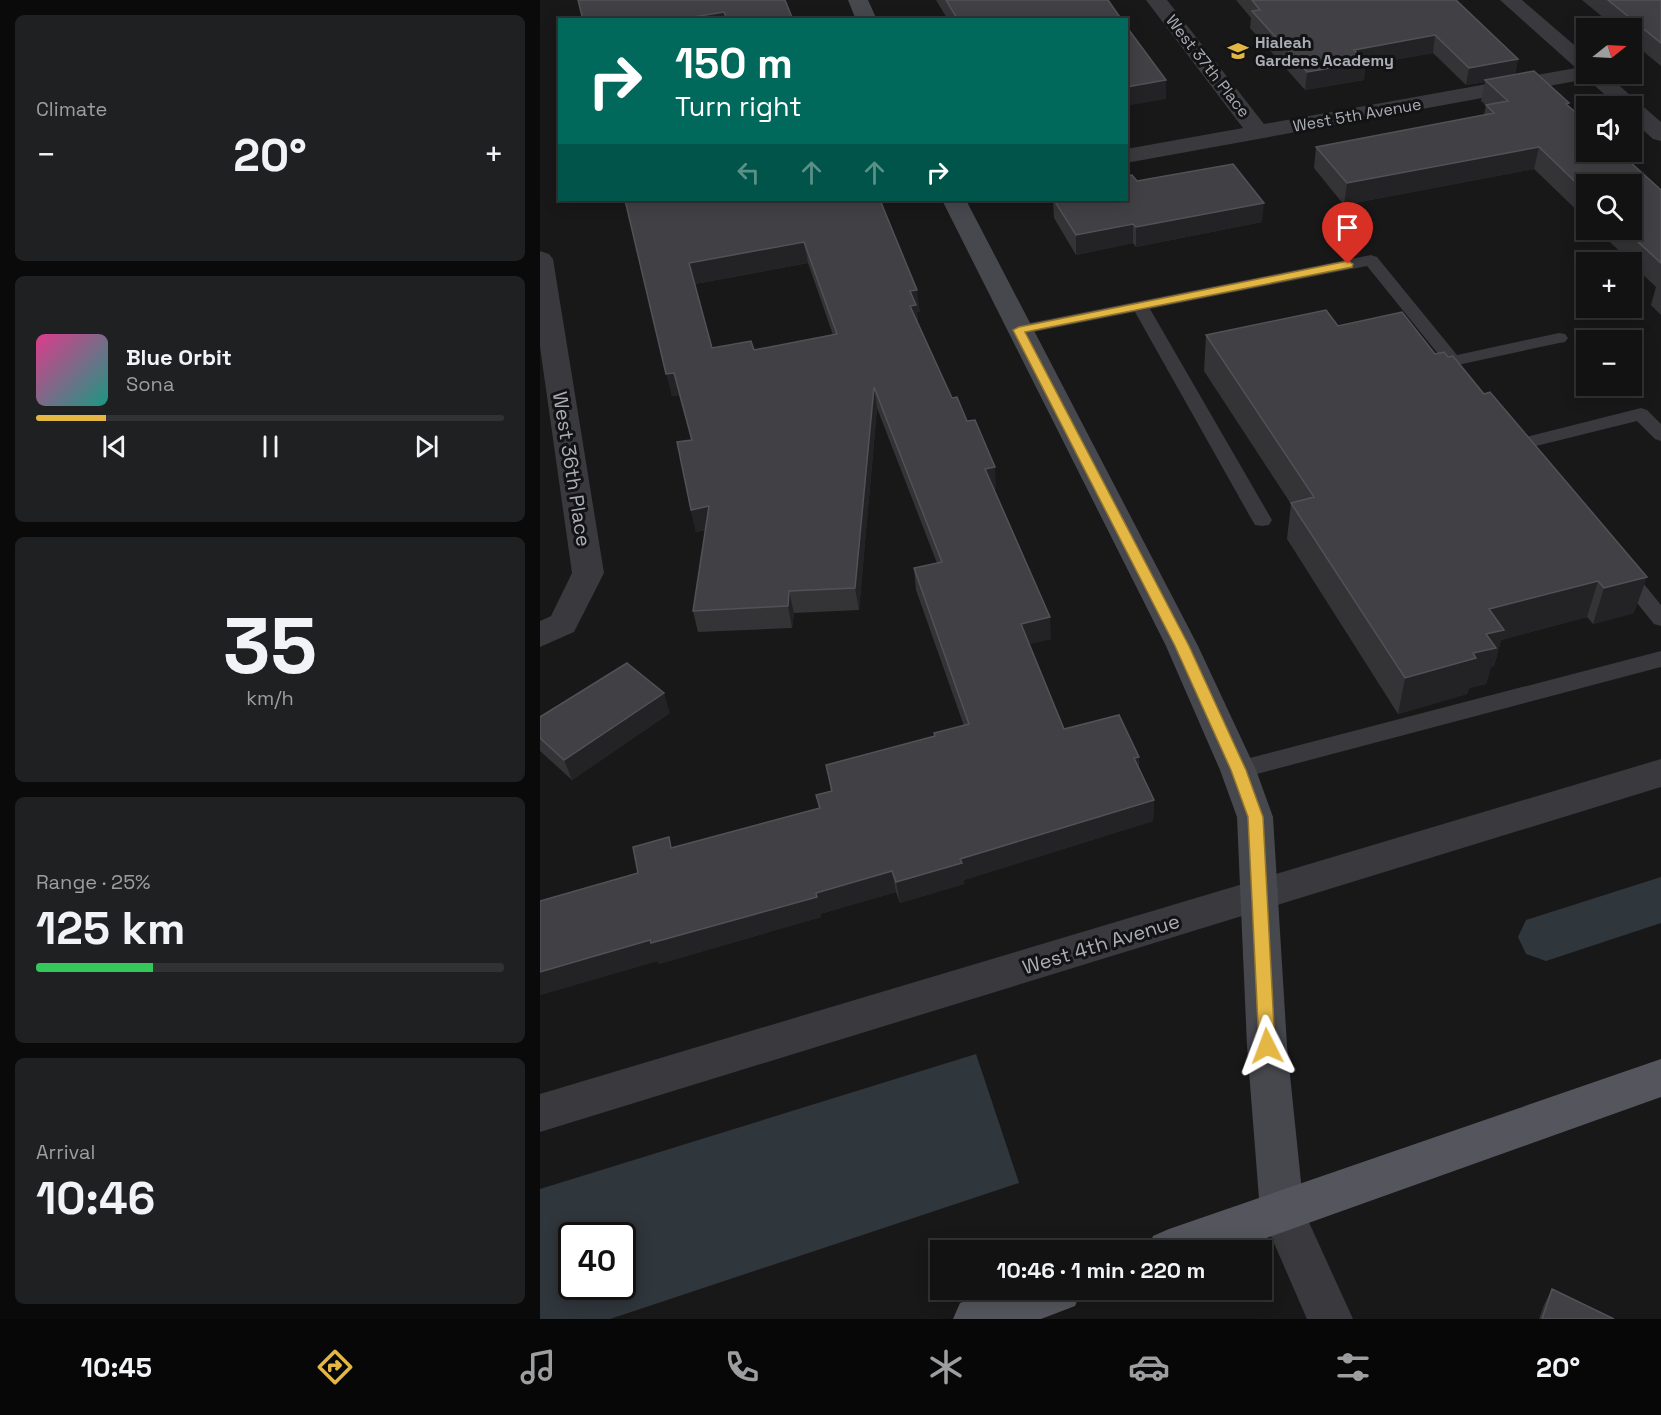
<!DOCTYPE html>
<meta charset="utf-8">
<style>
:root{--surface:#121213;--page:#1f2021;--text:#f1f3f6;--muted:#9c9ea0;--line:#313233;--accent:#e4b745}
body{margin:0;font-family:"Space Grotesk",sans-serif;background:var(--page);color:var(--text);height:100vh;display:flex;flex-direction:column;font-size:22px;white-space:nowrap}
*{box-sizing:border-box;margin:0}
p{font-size:20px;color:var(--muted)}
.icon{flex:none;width:33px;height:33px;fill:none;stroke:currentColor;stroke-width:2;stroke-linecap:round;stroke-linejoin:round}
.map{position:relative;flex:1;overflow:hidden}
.sheet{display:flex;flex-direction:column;gap:15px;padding:15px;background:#0a0a0a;width:540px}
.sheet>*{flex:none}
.top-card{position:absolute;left:18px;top:18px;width:570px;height:183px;border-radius:0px;box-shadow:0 3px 15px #0003,0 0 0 2px var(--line);background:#00695c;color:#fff;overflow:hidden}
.needle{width:39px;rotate:72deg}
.buttons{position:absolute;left:1036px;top:18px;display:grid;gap:12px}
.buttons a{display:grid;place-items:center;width:66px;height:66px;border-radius:0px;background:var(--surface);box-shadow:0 3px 15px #0003,0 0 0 2px var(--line);font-size:30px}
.speed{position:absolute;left:18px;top:1222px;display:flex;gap:12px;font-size:30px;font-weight:700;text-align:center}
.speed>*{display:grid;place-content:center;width:78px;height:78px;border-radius:50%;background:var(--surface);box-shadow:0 3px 15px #0003,0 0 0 2px var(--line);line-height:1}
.speed .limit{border:3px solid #111;border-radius:9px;background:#fff;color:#111}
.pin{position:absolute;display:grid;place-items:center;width:51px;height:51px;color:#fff;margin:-62px -26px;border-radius:50% 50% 50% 0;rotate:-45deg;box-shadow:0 0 6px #0007}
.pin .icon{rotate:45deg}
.me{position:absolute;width:66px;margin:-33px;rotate:357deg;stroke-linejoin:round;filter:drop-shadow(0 0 4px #0008)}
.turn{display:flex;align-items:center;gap:21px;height:126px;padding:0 18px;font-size:27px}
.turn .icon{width:78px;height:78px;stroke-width:2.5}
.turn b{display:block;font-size:42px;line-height:51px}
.lanes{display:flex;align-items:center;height:57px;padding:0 18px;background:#0003;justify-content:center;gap:30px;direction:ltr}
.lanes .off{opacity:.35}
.big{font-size:45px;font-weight:600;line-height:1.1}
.sheet .card{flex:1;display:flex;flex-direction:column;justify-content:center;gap:9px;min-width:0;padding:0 21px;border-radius:9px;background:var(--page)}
.sheet .dial{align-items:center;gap:0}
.dial b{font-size:78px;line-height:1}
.song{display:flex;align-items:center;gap:18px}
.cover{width:72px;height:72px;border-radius:9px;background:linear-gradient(135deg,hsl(330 70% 55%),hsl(170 70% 35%))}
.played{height:6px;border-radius:3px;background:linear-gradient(90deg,var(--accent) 15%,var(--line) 15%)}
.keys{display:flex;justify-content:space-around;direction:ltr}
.heat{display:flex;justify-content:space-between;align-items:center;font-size:33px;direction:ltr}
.charge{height:9px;border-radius:4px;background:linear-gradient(90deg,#34c759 25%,var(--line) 0)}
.trip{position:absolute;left:390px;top:1240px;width:342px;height:60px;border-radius:0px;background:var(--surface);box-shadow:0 3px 15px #0003,0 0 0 2px var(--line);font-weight:600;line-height:60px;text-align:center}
.tabs{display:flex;height:96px;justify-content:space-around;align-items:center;background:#070708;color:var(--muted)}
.tabs .icon{width:42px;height:42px}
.tabs .on{color:var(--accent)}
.tabs b{font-size:27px;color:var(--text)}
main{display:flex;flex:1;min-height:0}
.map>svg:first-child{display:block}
.water{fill:#2f363c;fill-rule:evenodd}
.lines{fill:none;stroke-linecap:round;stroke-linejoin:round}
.canal{fill:#2f363c;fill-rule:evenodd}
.lane{fill:#39393e;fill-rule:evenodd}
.street{fill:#39393e;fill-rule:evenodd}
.secondary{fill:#47484e;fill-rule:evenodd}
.primary{fill:#55565d;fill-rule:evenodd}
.wall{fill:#343437;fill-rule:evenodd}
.shaded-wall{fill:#232325}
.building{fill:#414145;stroke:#515257;stroke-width:1.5;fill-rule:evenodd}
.route{fill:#e4b745;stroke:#94772d;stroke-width:1.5}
.labels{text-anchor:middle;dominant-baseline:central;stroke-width:6;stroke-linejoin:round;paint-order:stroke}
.far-poi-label{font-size:16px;font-weight:bold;fill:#abaeb8;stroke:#131314;text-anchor:start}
.far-street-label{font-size:16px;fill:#abaeb8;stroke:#131314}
.street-label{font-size:20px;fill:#abaeb8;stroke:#131314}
</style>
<main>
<section class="sheet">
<div class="card"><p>Climate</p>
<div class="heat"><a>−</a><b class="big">20°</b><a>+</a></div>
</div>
<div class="card">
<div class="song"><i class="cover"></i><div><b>Blue Orbit</b><p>Sona</p></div></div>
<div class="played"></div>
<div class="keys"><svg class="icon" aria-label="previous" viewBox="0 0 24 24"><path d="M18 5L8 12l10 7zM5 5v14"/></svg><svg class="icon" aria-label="pause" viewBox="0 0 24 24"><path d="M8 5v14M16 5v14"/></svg><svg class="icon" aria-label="next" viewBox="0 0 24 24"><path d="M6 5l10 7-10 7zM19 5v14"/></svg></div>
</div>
<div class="card dial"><b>35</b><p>km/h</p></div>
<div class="card"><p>Range · 25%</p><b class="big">125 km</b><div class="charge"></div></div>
<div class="card"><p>Arrival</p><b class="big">10:46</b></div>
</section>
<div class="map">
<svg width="1121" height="1319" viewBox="0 0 1121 1319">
<rect width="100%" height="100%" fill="#181819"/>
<path class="water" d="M436,1054L479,1183L70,1319H0V1189ZM32,1236H82V1287H32Z"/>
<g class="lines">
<path class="canal" d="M1121,877V923L1006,961L986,954L978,937L986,920Z"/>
<path class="lane" d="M831,255L837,257L917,355L1019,333L1025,334L1028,338L1025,342L1019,343L913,366L907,365L827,266L610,309L732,520L729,525L722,526L715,525L712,520L595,312L479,335L473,334L471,330L473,326L479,325Z
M1101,408L1107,410L1121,424V441L1115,439L1097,421L980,450L974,448L971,444L974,440Z
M1083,565L1090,567L1121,605V626L1114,624L1076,577L1073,572L1076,567Z
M1121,651V667L698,779L690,776L687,770L690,764L698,761Z"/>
<path class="street" d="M606,0H627L724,124L1036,68L960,0H982L1047,56V74H1066L1121,122V141L1113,139L1092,120V106H1078L1047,79L586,163V149L703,128Z
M0,251L9,254L13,259L64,573L34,632L0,647V621L11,616L32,573L0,347Z
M1121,759V787L0,1132V1094Z
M742,1190L757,1196L813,1319H767L720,1211L727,1196Z"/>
<path class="secondary" d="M308,0H328L337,20H316Z
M402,200H426L658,646L716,770L733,817L747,1046L764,1211L757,1226L742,1232L727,1226L720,1211L707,1046L697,817L680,770L626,646Z"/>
<path class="primary" d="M1121,1059V1097L690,1251H607L613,1236L629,1229Z
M454,1290H542L535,1306L501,1319H413L420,1303Z"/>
</g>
<path class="wall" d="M396,0H568L582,20H408Z
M696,0H916L978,59L975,74L1028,105L1121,190V315L1111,305L1116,287L1092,264V262H1091L1057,230H1092L1047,184V220L994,169L804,205L774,168L776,147L944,115L946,105L941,101L945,82L926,85L893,53L825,65L824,80L765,90L710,28L711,18Z
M1042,0H1121V66L1092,42V28H1076Z
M597,181L722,222L596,247L593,243L536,255L514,218L513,200H586Z
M85,200H340L380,312H377L378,323L412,398L427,421L456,489H454L511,639L489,644L524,729L599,757V767L614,800L613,821L424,880V884L360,903L356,892L280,914L281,917L119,964L117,961L0,995V901L98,873L132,848L279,808L276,795L291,791L286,765L395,737L394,733L424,726L376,590L374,568L397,563L337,408L319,610L254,613L252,628L158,632L153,611L166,530L156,532L151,510V440L139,395L132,396ZM268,263L293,335L214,350L172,348L155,284Z
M798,326L908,357L1094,613L1053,624L1047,617L961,640L954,666L951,667L946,684L929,688L927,694L858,714L747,539L751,504L664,371L666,335Z
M130,713L32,780L0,751V717Z
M1012,1289L1074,1319H999L1004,1305Z"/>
<path class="shaded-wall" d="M184,12L185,20H135Z
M895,35L893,53L825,65L824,80L765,90L767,72L814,50Z
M978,59L974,77L945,80V82L926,85L929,68Z
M626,80V99L586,106V87Z
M999,147L994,169L804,205L807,183Z
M724,203L722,222L596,247V227Z
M593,224V243L536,255V235Z
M264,242L268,263L154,284L149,263Z
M377,290L380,312H377L378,327L370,306V291Z
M134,373L139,395L132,396L126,374Z
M334,387L337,408L319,610L315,588Z
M455,467L456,489L447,491L445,469Z
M169,506L175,528L156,532L151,510Z
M1107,577L1094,613L1053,624L1064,588Z
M1058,581L1047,617L961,640L954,666L951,667L946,684L929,688L927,694L858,714L865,678L949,609Z
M249,591L254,613L252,628L248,606Z
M510,617L511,639L482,646L481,624Z
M124,693L130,713L32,780L24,760Z
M599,757L598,778L594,758Z
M614,800L613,821L424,880V884L360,903L356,882L420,859Z
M352,871L356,892L280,914L281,917L119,964L117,961L0,995V972Z"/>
<path class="building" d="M38,0H245L253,20H187L184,12L135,20H43Z
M406,0H568L582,20H418Z
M712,0H916L978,59L929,68L895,35L814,50L826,62L767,72L712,11L720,10Z
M1068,0H1121V43Z
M586,26L626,80L586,87Z
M994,71L1029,103L1026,104L1047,122V152H1079L1121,190V263L1085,230H1092V184H1047V193L999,147L807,183L776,147L954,113L946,105L968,101L945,80Z
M693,164L724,203L596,227L593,224L536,235L514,200H586V176L592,175L597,181Z
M85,200H340L377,290L370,291L376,305L370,306L412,398L417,397L427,421L435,420L455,467L445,469L510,617L481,624L524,729L579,715L599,757L594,758L614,800L420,859L422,863L356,882L352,871L276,893L277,897L111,943L110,940L0,972V901L98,873L93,847L129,837L131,848L280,808L276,795L292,791L286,765L395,736L394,733L429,724L374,568L402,562L334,387L315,588L249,591L248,606L153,611L169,506L151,510L137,442L152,440L134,373L126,374ZM264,242L297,334L214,350L211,341L172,348L149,263Z
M786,310L798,326L862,312L895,354L904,352L908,357L913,356L944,394L950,392L1107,577L1064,588L1058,581L949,609L964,630L946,634L956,648L933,653L936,658L865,678L751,503L774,497L666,335Z
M87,663L124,693L24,760L0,738V717Z
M1012,1289L1074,1319H1002Z"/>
<path class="route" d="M808,261L813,264L812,267L485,332L649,646L706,770L723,817L735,1046L733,1052L727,1054L721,1052L719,1046L708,817L691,770L635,646L473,330L479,327Z"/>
<defs>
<g id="school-bare" transform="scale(1.62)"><path d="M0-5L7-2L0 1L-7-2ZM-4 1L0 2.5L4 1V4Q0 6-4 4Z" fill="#e4b745" stroke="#131314" stroke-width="2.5" paint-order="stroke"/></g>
</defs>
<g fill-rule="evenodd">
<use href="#school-bare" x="698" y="51"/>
</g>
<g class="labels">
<g class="far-poi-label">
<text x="715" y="42">Hialeah<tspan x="715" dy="18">Gardens Academy</tspan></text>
</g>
<g class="far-street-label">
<text transform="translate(668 66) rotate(52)">West 37th Place</text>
<text transform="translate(817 115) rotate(-10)">West 5th Avenue</text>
</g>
<g class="street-label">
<text transform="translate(32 469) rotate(81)">West 36th Place</text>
<text transform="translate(561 944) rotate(-17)">West 4th Avenue</text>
</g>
</g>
</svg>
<div class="buttons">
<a><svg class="needle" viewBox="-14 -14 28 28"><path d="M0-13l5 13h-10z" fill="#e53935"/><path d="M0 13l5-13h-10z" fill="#9c9ea0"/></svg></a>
<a><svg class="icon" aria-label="sound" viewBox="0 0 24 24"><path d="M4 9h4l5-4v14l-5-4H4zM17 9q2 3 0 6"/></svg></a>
<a><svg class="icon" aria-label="search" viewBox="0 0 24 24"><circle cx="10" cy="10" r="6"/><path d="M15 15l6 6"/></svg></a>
<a>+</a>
<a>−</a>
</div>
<div class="speed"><div class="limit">40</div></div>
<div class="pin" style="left:808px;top:264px;background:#d93025"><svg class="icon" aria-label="arrive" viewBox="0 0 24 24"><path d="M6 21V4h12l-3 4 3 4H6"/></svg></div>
<svg class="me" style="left:727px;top:1046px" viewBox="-20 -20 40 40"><path d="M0-17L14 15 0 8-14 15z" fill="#e4b745" stroke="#fff" stroke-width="4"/></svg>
<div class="trip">10:46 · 1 min · 220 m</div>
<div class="top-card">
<div class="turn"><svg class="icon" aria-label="right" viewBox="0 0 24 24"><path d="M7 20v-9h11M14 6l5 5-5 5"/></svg><div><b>150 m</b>Turn right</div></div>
<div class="lanes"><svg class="icon off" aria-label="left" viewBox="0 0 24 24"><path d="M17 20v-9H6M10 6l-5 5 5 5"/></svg><svg class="icon off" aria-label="ahead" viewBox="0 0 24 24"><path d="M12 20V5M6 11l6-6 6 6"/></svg><svg class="icon off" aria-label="ahead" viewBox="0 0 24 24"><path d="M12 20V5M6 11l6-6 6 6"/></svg><svg class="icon" aria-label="right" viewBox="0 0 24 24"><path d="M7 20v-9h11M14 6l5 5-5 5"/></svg></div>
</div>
</div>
</main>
<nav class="tabs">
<b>10:45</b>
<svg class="icon on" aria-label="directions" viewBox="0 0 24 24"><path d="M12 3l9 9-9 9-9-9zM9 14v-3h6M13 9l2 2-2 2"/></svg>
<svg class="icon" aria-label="music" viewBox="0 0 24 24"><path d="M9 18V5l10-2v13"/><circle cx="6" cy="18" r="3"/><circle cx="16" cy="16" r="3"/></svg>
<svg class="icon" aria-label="phone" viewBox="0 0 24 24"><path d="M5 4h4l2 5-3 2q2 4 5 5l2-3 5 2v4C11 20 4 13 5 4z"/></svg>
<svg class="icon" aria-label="climate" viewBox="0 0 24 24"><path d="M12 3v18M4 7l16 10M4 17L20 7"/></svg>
<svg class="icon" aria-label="car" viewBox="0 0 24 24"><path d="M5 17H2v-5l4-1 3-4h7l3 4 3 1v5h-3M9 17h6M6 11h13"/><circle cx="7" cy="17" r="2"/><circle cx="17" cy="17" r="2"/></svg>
<svg class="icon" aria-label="filters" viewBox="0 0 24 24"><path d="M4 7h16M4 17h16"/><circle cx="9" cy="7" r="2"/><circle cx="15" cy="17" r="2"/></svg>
<b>20°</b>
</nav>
